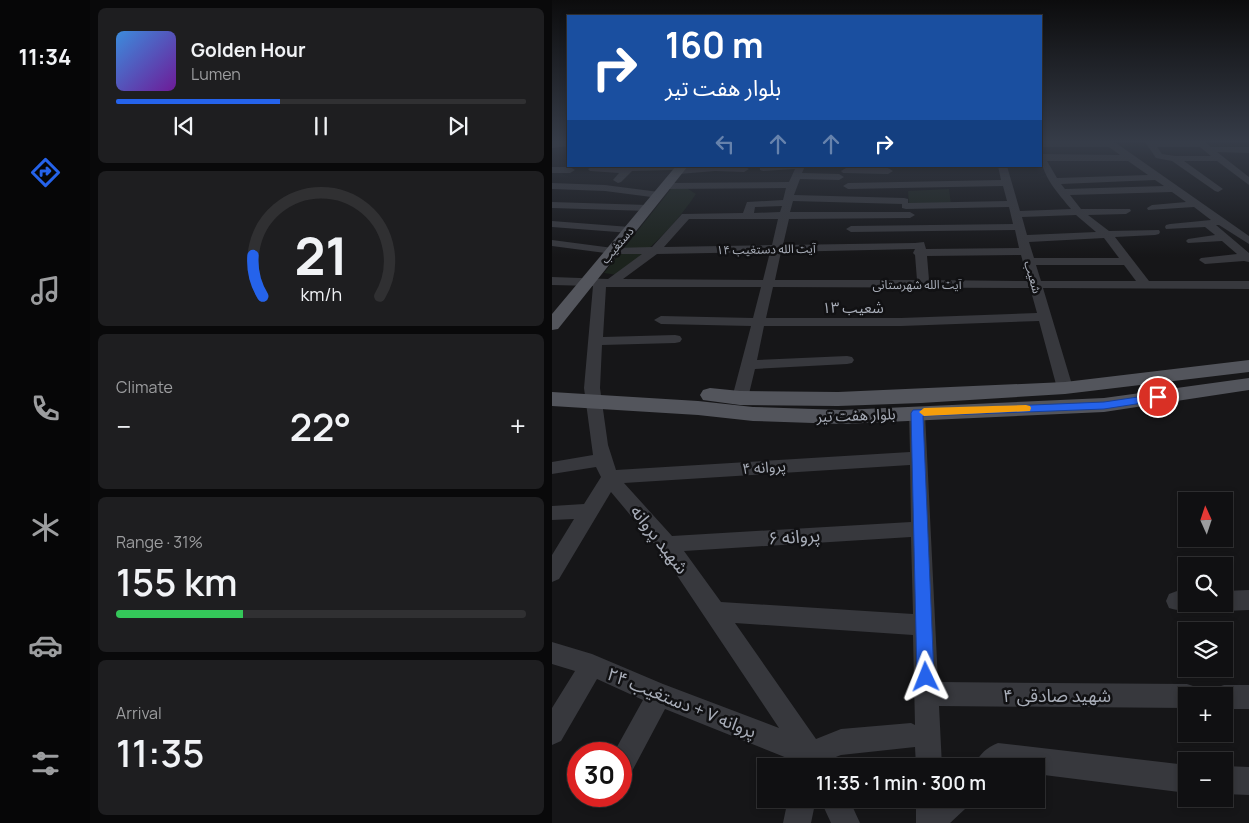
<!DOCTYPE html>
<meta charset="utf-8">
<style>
:root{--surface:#101012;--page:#1e1e20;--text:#f1f3f6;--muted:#9c9d9f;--line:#303032;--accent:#2563eb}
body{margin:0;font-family:Manrope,"Noto Sans Arabic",sans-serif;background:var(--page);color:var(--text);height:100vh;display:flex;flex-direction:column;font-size:19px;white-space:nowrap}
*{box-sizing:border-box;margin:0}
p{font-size:16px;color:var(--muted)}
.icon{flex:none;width:28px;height:28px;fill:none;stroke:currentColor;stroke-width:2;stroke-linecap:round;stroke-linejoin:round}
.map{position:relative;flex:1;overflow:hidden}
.sheet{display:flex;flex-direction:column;gap:8px;padding:8px;background:#09090a;width:462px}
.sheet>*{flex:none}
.top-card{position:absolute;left:15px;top:15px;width:475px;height:152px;border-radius:0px;box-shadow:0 2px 8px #0003,0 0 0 1px var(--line);background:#1a4fa0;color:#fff;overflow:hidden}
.needle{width:32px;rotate:357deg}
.fabs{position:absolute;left:626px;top:492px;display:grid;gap:10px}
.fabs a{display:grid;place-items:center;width:55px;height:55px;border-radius:0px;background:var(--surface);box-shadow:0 2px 8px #0003,0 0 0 1px var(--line);font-size:25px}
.speed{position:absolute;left:15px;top:742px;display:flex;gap:10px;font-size:25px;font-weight:700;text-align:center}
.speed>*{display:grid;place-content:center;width:65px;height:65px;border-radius:50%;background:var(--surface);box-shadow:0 2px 8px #0003,0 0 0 1px var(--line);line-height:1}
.speed .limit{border:8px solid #d22;background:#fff;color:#111}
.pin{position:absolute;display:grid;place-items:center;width:42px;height:42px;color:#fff;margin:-21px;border:2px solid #fff;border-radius:50%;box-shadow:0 1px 5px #0007}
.me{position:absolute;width:55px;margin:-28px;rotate:358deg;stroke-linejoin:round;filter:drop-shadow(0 0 4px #0008)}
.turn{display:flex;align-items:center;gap:18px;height:105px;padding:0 15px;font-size:22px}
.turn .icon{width:65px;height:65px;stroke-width:2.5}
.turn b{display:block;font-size:35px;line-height:42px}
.lanes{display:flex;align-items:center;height:48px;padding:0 15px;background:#0003;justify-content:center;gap:25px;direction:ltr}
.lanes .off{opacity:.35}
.big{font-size:38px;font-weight:600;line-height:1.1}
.sheet .card{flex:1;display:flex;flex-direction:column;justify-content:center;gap:8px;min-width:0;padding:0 18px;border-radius:8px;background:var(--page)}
.sheet .dial{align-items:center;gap:0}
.dial svg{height:130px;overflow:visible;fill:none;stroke:var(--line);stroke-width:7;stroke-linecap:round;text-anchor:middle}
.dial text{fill:var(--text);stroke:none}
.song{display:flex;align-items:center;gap:15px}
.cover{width:60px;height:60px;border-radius:8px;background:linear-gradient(135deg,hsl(210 70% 55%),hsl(280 70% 35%))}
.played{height:5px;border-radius:2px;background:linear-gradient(90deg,var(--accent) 40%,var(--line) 40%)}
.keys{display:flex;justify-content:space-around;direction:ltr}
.heat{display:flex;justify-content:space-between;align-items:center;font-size:28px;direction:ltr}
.charge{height:8px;border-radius:4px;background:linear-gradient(90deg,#34c759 31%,var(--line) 0)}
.trip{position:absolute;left:205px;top:758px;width:288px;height:50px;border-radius:0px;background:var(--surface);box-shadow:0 2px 8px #0003,0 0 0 1px var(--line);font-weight:600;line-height:50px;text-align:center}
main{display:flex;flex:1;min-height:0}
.dock{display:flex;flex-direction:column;width:90px;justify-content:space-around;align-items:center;background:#060607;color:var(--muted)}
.dock .icon{width:35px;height:35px}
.dock .active{color:var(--accent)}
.dock b{font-size:22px;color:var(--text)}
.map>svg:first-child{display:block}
.green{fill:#1c231d}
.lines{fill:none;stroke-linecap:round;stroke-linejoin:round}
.minor{fill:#37383d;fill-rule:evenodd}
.major{fill:#53555c;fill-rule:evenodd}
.route{fill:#2563eb;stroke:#184099}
.slow{fill:#f59e0b}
.labels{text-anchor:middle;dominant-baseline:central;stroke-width:5;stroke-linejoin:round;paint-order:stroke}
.far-street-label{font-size:12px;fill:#a8adb8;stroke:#111113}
.street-label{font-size:15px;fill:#a8adb8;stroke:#111113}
.near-street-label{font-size:18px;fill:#a8adb8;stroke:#111113}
</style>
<main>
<nav class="dock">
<b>11:34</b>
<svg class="icon active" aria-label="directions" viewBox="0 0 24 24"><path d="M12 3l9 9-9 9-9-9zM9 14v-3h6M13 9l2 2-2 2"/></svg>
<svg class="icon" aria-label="music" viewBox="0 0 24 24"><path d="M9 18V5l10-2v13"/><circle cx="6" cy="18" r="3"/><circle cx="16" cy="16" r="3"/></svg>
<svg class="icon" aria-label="phone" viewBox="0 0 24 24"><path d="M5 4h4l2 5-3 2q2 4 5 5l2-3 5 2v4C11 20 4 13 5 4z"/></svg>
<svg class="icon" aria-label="climate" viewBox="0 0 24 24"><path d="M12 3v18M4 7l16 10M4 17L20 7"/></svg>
<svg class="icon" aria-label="car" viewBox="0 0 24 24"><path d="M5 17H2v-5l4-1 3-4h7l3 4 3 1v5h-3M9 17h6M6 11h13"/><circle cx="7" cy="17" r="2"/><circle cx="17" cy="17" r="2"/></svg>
<svg class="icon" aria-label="filters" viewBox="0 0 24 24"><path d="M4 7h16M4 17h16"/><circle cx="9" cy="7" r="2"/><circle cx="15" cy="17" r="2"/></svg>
</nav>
<section class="sheet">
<div class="card">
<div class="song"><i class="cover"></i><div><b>Golden Hour</b><p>Lumen</p></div></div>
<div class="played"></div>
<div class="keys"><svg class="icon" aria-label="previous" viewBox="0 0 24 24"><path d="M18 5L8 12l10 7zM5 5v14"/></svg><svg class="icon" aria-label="pause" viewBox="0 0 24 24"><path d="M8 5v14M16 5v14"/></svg><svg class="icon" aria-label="next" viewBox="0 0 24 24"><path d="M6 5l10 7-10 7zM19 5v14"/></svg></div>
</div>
<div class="card dial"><svg viewBox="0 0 100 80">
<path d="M14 69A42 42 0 1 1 86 69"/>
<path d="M14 69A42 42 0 0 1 8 44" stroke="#2563eb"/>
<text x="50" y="56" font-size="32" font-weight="700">21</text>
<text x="50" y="72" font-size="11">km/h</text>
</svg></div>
<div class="card"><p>Climate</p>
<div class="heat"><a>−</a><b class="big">22°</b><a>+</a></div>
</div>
<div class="card"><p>Range · 31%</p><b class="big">155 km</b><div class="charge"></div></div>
<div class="card"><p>Arrival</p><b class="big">11:35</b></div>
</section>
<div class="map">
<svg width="697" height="823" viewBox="0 0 697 823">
<rect width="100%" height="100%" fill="#161618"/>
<path class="green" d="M119,189H136L144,194C121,228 97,250 65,275L52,273Z
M397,189L399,204L357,205L356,191Z"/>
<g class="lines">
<path class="minor" d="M0,142H16V146L0,148Z
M489,142H560L564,143L697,236V244L667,225H664L697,253V262L692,261L653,264L647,260L649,258L685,254L670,241L636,243L634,241L636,239L663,235L653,227L614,229L613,227L614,225L618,224L659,220L642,207L596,210L595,208L600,205L634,202L620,192L518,195L529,209H578L579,211L574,214L536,215L557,231L607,230L608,232L607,234L603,235L563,237L597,281H697V289L491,288L521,388L519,391H507L505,388L487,321L349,326H212L205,360L295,356L300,357L302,360L300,363L295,364L203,369L196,398L194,402H182L180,398L199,326L109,324L102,320L109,316L201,318L209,287H54L51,337L123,335L128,336L130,339L128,342L123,343L50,345L48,388L56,445L64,470L358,452L357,413L359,409L365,408L371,409L373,413L386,682L635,684L644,687L647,696H635V708L387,706L390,766H364L363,747L289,755L276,760L278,766H251L250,764L113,709L78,775L69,779V754H61L91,700L45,679L9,741L0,745V708L23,671L0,664V642L40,654L111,684L227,728L110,553L59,492L7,579L0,582V555L22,519L0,520V506L32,504L49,477L44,467L0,474V462L41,455L32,388L41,286L0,285V277L56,279L90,254H61L0,246V240L61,248L100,247L130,214L191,213L195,202L231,200L234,188L114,189L109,186L114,183L237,182L243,169L211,171L208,170V166H253L250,173L287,174L292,177L287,180L248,179L242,195L352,198L356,199V203L455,201L451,186L296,189L291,186L296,183L449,180L446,166H455L468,211L519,209C506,193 489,176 489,154L568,155L557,147H489ZM495,161H576L596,175L505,178ZM603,180L612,186L513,189L509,184ZM241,201L350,204V208L354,209L457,207L461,224L299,226L294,229L299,232L463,230L467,248L374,249L372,242L363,243L231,245L237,219L358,218L363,215L358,212H238ZM230,206L228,212L202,213L203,207ZM524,215L544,232L475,235L470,217ZM137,219H226L220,245L112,247ZM552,238L567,258H482L477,242ZM363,249L361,253L363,255L365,280H223L229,252ZM218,252L211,280L71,279L105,254ZM469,255L476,281L377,280L375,256ZM484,265H572L584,281H489ZM221,287L478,288L485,313L349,318H214ZM358,465L359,522L120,536L72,483ZM359,537L361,614L169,602L132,551ZM183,623L361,635L363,725L359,723L289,729L264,739Z
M593,142H653L659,147H697V153L665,152L697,177V185L665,161H632L671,189L666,192L663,191L620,161L604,158ZM605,147H648L659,156H623L610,154Z
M41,166L72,168L74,166H131V168L191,166L197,169L192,172L163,171L127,174L124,173L123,170L80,171L69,182L66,183L61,180L67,173L38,171L36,169Z
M0,167H18L23,170L18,173H0Z
M294,168H336L341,171L336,174L291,173L289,171Z
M0,183L53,185L107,192L112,195L107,198L53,191L0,189Z
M0,202L96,205L101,208L96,211L0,208Z
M0,221L78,227L83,230L78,233L0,227Z
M697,590V610L672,611L664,608L662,604H672V591Z
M625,591H635V604H645L643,608C633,611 627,611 617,608L614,601L617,594Z
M672,685H697V709H672V696H660L663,688Z
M446,743L635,765V793L484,774V766H423C427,754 434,748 446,743Z
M672,766L697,767V795L672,794Z
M236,799H264L259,823H231Z
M268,799H297L308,823H279Z
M364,799H417L413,809L398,823H364Z"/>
<path class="major" d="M124,166H136L6,329L0,330V314Z
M697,360V372L513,394L369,403L286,406L188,405L151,400L148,395L151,390L158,388L188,391L286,392L513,382Z
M697,378V390L552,412L290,424L201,421L146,415L0,406V392L146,401L201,407L290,410L552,398Z"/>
</g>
<linearGradient id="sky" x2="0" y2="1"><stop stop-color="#0c0c0d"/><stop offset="0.55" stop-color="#363c48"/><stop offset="1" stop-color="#363c48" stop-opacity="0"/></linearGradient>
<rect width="697" height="257" fill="url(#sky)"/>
<path class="route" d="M606,394L612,397L610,400L552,409L371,416L382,677L380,683L374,685L368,683L365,677L359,413L361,410L552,402Z"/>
<path class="slow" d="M474,405L478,406L479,408L478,411L372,416L367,412L372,408Z"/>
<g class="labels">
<g class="far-street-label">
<text transform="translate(65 245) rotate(-50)">دستغیب</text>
<text transform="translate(214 249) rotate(-1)">آیت الله دستغیب ۱۴</text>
<text transform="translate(481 277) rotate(74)">شعیب</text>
<text x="365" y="284">آیت الله شهرستانی</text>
</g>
<g class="street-label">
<text x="301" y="307">شعیب ۱۳</text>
<text transform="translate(304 415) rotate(-2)">بلوار هفت تیر</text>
<text transform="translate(212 467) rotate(-4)">پروانه ۴</text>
</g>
<g class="near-street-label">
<text transform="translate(242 536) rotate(-4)">پروانه ۶</text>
<text transform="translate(108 539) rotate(52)">شهید پروانه</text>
<text x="505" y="695">شهید صادقی ۴</text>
<text transform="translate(130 702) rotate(22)">پروانه ۷ + دستغیب ۲۴</text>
</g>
</g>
</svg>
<div class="fabs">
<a><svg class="needle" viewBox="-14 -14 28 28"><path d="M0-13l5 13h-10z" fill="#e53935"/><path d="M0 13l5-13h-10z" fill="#9c9d9f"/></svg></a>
<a><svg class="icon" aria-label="search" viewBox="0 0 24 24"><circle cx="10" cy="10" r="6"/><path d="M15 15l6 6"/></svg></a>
<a><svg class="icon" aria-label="layers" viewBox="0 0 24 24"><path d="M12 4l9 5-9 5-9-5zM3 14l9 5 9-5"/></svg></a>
<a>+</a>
<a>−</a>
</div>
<div class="speed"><div class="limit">30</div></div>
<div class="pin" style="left:606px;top:397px;background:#d93025"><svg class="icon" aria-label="arrive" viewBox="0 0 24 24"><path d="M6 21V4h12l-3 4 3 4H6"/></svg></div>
<svg class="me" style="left:374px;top:677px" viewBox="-20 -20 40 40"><path d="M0-17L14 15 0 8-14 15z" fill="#2563eb" stroke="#fff" stroke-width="4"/></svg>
<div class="trip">11:35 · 1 min · 300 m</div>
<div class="top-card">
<div class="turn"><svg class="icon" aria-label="right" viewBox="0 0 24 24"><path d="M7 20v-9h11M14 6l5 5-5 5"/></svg><div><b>160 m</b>بلوار هفت تیر</div></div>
<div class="lanes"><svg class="icon off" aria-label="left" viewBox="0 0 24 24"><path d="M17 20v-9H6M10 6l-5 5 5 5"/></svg><svg class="icon off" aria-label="ahead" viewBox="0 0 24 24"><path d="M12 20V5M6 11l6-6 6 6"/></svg><svg class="icon off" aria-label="ahead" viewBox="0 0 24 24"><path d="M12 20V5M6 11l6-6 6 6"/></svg><svg class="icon" aria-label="right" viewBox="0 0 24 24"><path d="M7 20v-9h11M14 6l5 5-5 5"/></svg></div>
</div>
</div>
</main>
